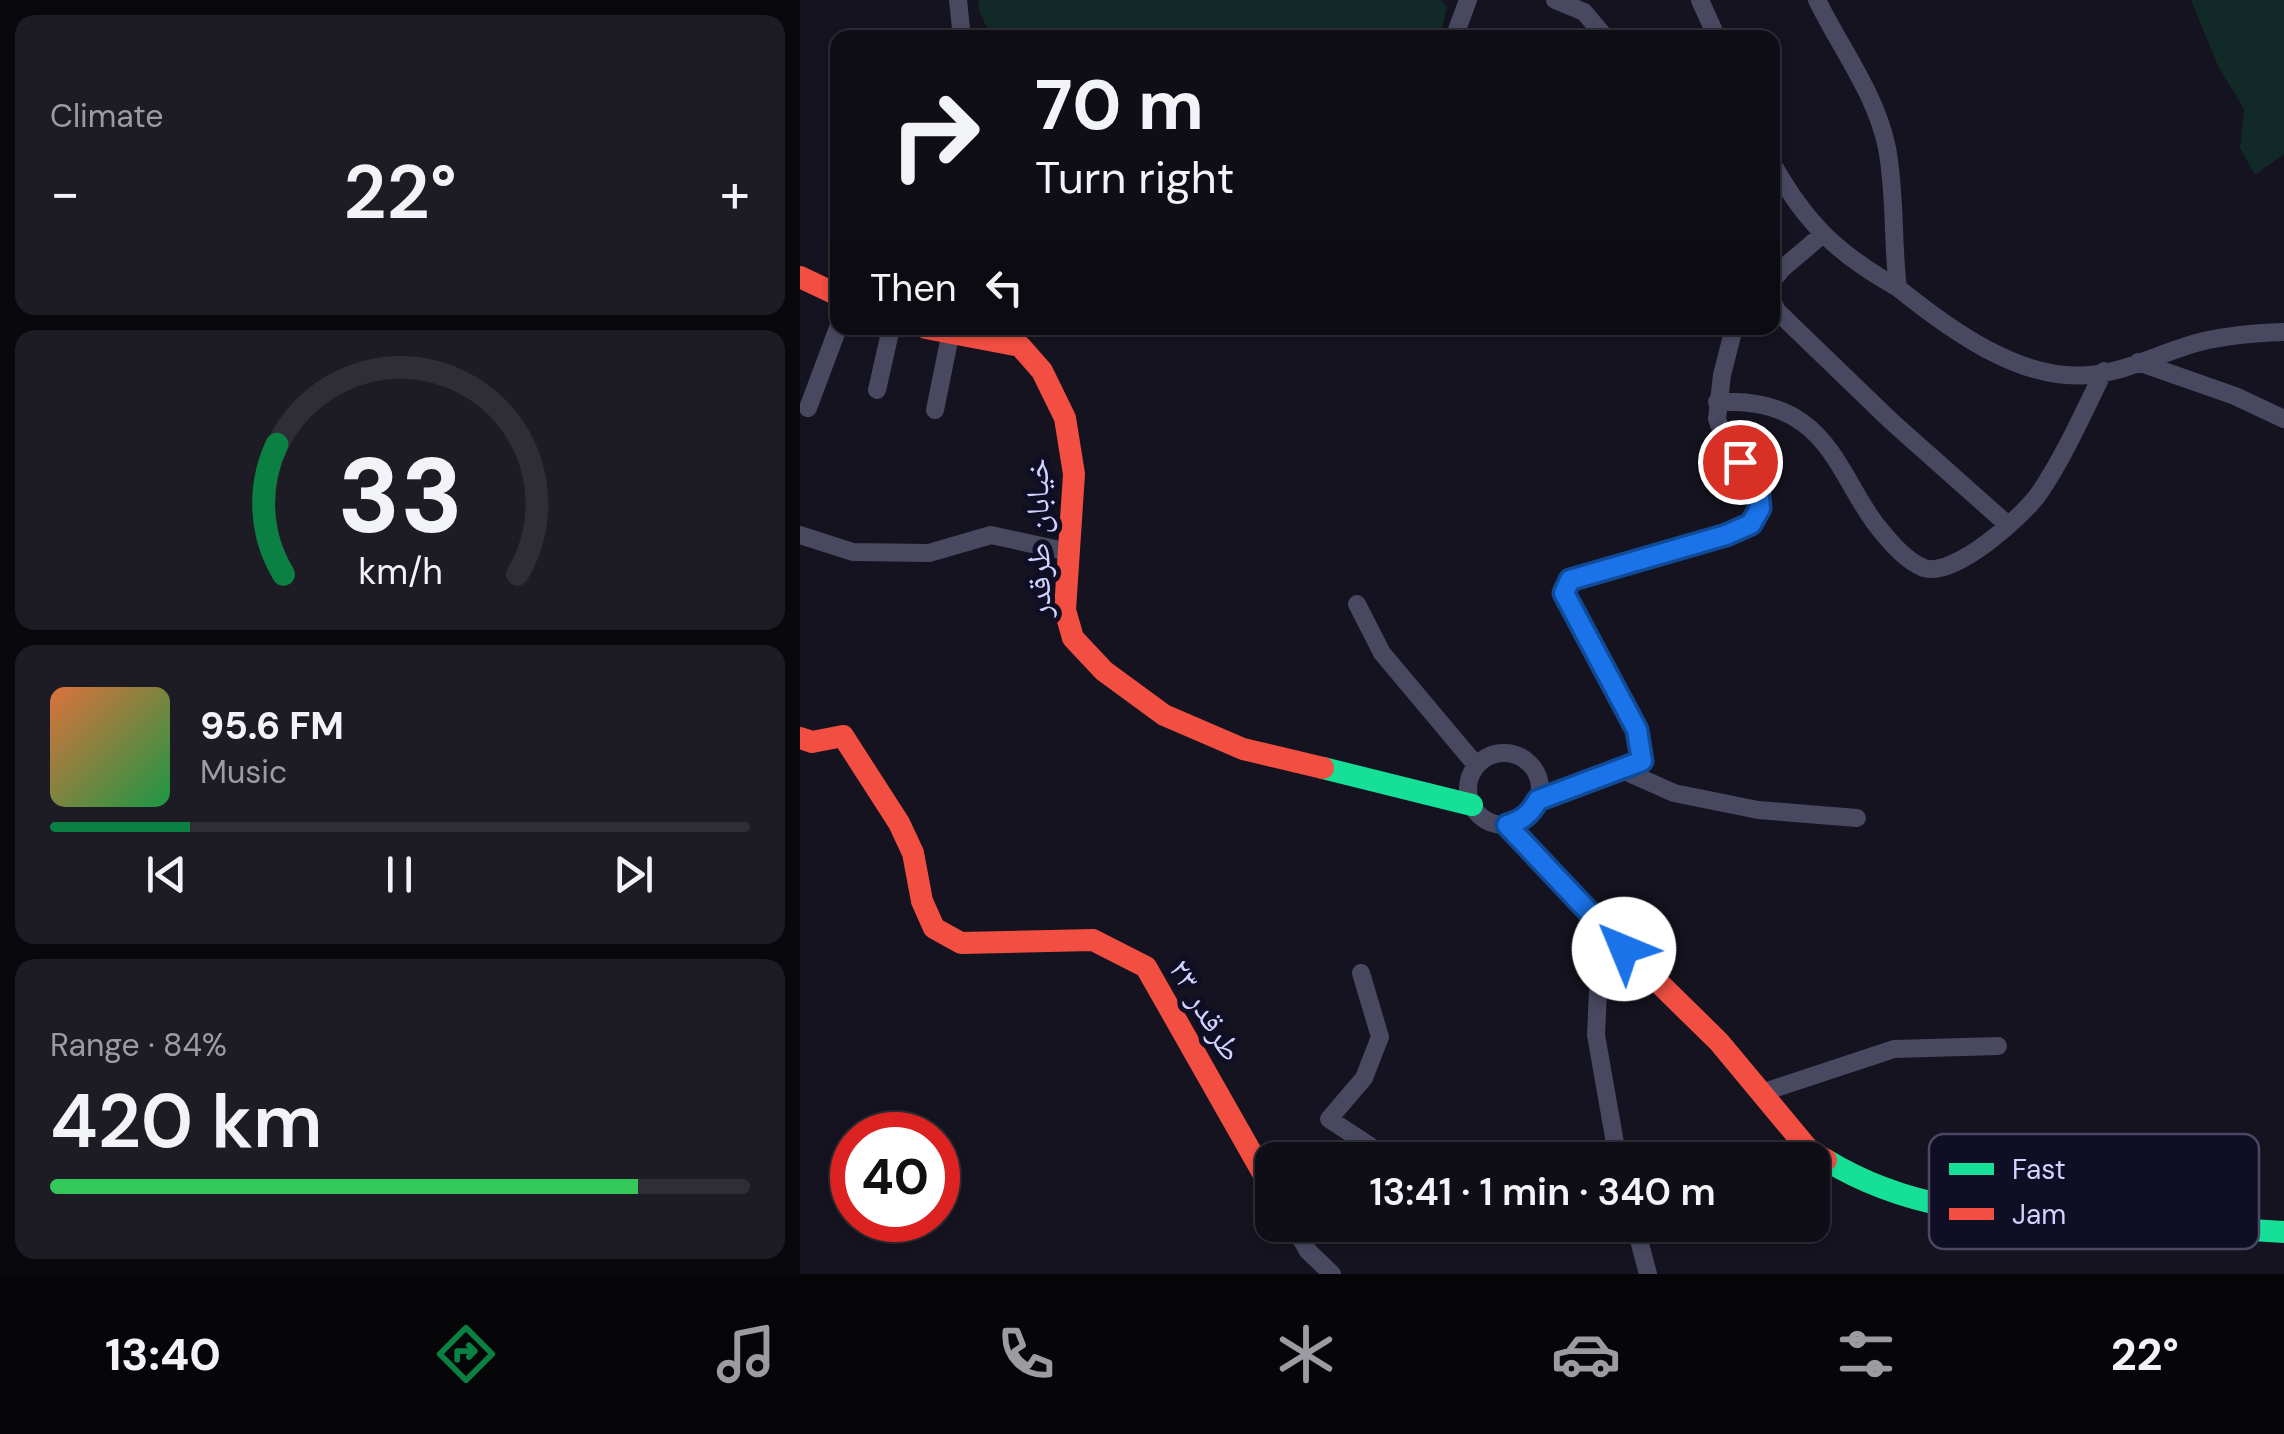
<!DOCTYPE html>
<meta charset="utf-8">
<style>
:root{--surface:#0f0e17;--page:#1d1c24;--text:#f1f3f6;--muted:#9b9ca1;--line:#2f2e36;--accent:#0b8043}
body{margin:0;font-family:"DM Sans","Noto Naskh Arabic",sans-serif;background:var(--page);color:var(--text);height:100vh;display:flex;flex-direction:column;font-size:38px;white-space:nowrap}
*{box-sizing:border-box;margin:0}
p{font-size:32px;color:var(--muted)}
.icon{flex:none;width:55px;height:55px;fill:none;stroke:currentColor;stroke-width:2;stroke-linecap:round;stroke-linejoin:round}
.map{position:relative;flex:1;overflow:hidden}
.details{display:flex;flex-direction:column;gap:15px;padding:15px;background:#08080d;width:800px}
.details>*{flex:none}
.top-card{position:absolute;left:30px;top:30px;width:950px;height:305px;border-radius:20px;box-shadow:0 2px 8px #0004,0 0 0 2px var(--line);background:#0f0e17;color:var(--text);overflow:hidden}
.speed{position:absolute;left:30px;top:1112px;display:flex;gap:20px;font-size:50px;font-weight:700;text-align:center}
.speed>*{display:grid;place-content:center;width:130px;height:130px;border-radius:50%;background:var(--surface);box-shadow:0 2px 8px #0004,0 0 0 2px var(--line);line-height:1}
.speed .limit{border:15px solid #d22;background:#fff;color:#111}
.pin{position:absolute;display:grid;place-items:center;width:85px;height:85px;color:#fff;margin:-42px;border:5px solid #fff;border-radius:50%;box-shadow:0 2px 10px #0007}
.me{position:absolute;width:110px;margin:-55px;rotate:315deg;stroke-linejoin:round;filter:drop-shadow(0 0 8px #0008)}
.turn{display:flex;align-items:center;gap:35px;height:210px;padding:0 40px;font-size:45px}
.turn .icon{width:130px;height:130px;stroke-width:2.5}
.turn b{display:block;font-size:70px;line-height:85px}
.then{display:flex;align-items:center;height:95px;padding:0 40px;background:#0003;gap:20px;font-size:38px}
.big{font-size:75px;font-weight:600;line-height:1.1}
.details .tile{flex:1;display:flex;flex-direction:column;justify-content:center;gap:15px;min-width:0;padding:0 35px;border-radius:20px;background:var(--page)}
.details .dial{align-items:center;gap:0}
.dial svg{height:260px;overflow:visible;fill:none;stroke:var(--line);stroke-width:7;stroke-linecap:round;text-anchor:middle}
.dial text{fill:var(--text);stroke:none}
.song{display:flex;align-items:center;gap:30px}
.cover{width:120px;height:120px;border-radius:15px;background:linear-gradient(135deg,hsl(20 70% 55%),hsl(140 70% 35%))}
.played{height:10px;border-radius:5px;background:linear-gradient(90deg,var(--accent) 20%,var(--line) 20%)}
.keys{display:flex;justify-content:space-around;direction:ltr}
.heat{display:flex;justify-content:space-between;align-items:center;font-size:55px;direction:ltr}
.charge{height:15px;border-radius:8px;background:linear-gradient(90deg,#34c759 84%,var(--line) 0)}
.trip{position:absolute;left:455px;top:1142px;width:575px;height:100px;border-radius:20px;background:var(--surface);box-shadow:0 2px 8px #0004,0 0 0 2px var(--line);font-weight:600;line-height:100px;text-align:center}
.tab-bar{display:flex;height:160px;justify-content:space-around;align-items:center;background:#060609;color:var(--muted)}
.tab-bar .icon{width:70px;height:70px}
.tab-bar .active{color:var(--accent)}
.tab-bar b{font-size:45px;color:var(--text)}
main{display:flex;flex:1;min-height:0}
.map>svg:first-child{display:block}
.green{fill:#112a28}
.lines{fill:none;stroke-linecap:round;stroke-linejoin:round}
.street{stroke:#484960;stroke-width:18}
.fast{stroke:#16e098;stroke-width:22}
.jam{stroke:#f24e42;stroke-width:22}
.route-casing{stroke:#114b97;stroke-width:25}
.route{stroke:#1a73e8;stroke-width:18}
.labels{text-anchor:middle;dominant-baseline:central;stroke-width:10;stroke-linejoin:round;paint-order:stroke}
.street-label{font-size:32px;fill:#d1d2ff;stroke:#0f0e24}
.key{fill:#0f0e24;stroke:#494966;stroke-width:2.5}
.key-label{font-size:28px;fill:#d1d2ff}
</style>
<main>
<section class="details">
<div class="tile"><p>Climate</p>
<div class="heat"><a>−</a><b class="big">22°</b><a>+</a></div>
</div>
<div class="tile dial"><svg viewBox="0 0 100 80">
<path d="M14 69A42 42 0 1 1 86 69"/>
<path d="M14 69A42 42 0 0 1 12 29" stroke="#0b8043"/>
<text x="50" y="56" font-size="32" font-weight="700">33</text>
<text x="50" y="72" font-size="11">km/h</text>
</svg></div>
<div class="tile">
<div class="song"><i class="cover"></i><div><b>95.6 FM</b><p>Music</p></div></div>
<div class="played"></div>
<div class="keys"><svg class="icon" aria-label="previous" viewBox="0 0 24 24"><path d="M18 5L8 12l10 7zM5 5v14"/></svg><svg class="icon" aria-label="pause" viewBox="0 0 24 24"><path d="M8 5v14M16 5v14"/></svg><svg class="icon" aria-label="next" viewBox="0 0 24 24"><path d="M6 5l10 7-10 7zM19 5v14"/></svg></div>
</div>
<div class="tile"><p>Range · 84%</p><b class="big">420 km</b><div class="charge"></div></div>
</section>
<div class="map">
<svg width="1484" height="1274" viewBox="0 0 1484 1274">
<rect width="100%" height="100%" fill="#14131f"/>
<path class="green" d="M178,0H641L647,7L640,37L192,38L179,11Z
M1391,0H1484V154L1455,175L1440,148L1444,109L1418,66Z"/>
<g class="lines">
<path class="street" d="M158,0L162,38
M755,0L784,12L806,38
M900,0L917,38
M1017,0C1041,49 1076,94 1087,148C1096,197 1092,241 1098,288C1149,329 1221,382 1289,375C1327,372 1364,351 1400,342C1427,335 1456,333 1484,332
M654,38L668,0
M972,163C1006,224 1038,254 1098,288
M972,281L982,269L1023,234
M972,300L977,311L1091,421L1208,525
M1338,362L1435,396L1484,419
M77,390L91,328
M917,402C948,401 977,404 1003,423C1037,447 1053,496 1078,527C1090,542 1106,561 1124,568C1154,578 1224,516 1240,492C1265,455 1284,411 1304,371
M8,408L38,328
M135,410L151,331
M0,535L53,552L129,553L191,535L269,552
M557,604L582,653L676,765
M668 789a36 36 0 1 1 72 0a36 36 0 1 1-72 0Z
M820,769L874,793L958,810L1057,818
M738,800L841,761L837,730L764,593L770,580L926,535L951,524L961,508L958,485L924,438L917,419L922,375L934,328
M801,926L796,1035L818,1160
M561,973L580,1037L564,1078L529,1119L576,1150L703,1160
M961,1093L1094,1049L1198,1046
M493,1225L508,1251L532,1274
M835,1225L848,1274"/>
<path class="fast" d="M523,768L672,805
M1026,1160C1111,1212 1196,1214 1292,1220C1356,1224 1420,1228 1484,1232"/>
<path class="jam" d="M0,277L38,295
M126,328L220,346L242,371L265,418L274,474L265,610L273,638L304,671L364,715L443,749L523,768
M0,738L12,742L43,736L99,823L113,853L122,901L134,928L161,943L293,940L346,967L472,1189
M707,825L801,926L919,1042L1009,1150L1026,1160"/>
</g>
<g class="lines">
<g class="route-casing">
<path id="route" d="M824,949L707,825C723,820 730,814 738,800L842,761L837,730L764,593L770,580L926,535L951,524L960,508L958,486L940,462"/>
</g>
<use href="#route" class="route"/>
</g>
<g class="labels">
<g class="street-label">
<text transform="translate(238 538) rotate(-91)">خیابان طرقدر</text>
<text transform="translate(406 1010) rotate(59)">طرقدر ۲۳</text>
</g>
</g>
<rect x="1129" y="1134" width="330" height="115" rx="15" class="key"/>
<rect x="1149" y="1163" width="45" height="12" fill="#16e098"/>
<rect x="1149" y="1208" width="45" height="12" fill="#f24e42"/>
<g class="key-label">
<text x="1212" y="1179">Fast</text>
<text x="1212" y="1224">Jam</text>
</g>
</svg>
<div class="speed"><div class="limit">40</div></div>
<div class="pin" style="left:940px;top:462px;background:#d93025"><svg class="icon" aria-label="arrive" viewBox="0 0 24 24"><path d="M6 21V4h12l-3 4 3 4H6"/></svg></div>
<svg class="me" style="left:824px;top:949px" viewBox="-20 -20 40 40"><circle r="19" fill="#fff"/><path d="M0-13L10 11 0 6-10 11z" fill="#1a73e8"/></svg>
<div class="trip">13:41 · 1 min · 340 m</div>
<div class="top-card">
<div class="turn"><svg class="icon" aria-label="right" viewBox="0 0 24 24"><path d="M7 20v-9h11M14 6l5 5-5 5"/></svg><div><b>70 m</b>Turn right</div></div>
<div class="then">Then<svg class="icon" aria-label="left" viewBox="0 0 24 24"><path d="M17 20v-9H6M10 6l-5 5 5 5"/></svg></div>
</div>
</div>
</main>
<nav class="tab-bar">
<b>13:40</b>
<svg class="icon active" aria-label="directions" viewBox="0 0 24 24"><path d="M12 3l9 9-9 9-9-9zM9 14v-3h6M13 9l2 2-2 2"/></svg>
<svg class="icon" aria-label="music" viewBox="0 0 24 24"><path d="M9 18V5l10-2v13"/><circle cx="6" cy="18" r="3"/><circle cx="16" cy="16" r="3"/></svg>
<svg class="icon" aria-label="phone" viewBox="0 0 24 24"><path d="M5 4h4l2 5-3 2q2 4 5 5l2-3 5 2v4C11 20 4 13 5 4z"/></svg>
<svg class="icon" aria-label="climate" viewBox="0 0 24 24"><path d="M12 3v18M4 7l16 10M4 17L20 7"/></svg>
<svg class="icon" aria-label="car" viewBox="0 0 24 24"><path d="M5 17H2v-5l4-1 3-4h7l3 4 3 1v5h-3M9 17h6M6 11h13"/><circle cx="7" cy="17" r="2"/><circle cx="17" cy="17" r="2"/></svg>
<svg class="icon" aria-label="filters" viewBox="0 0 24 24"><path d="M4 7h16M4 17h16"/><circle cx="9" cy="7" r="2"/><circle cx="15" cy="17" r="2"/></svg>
<b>22°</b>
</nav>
